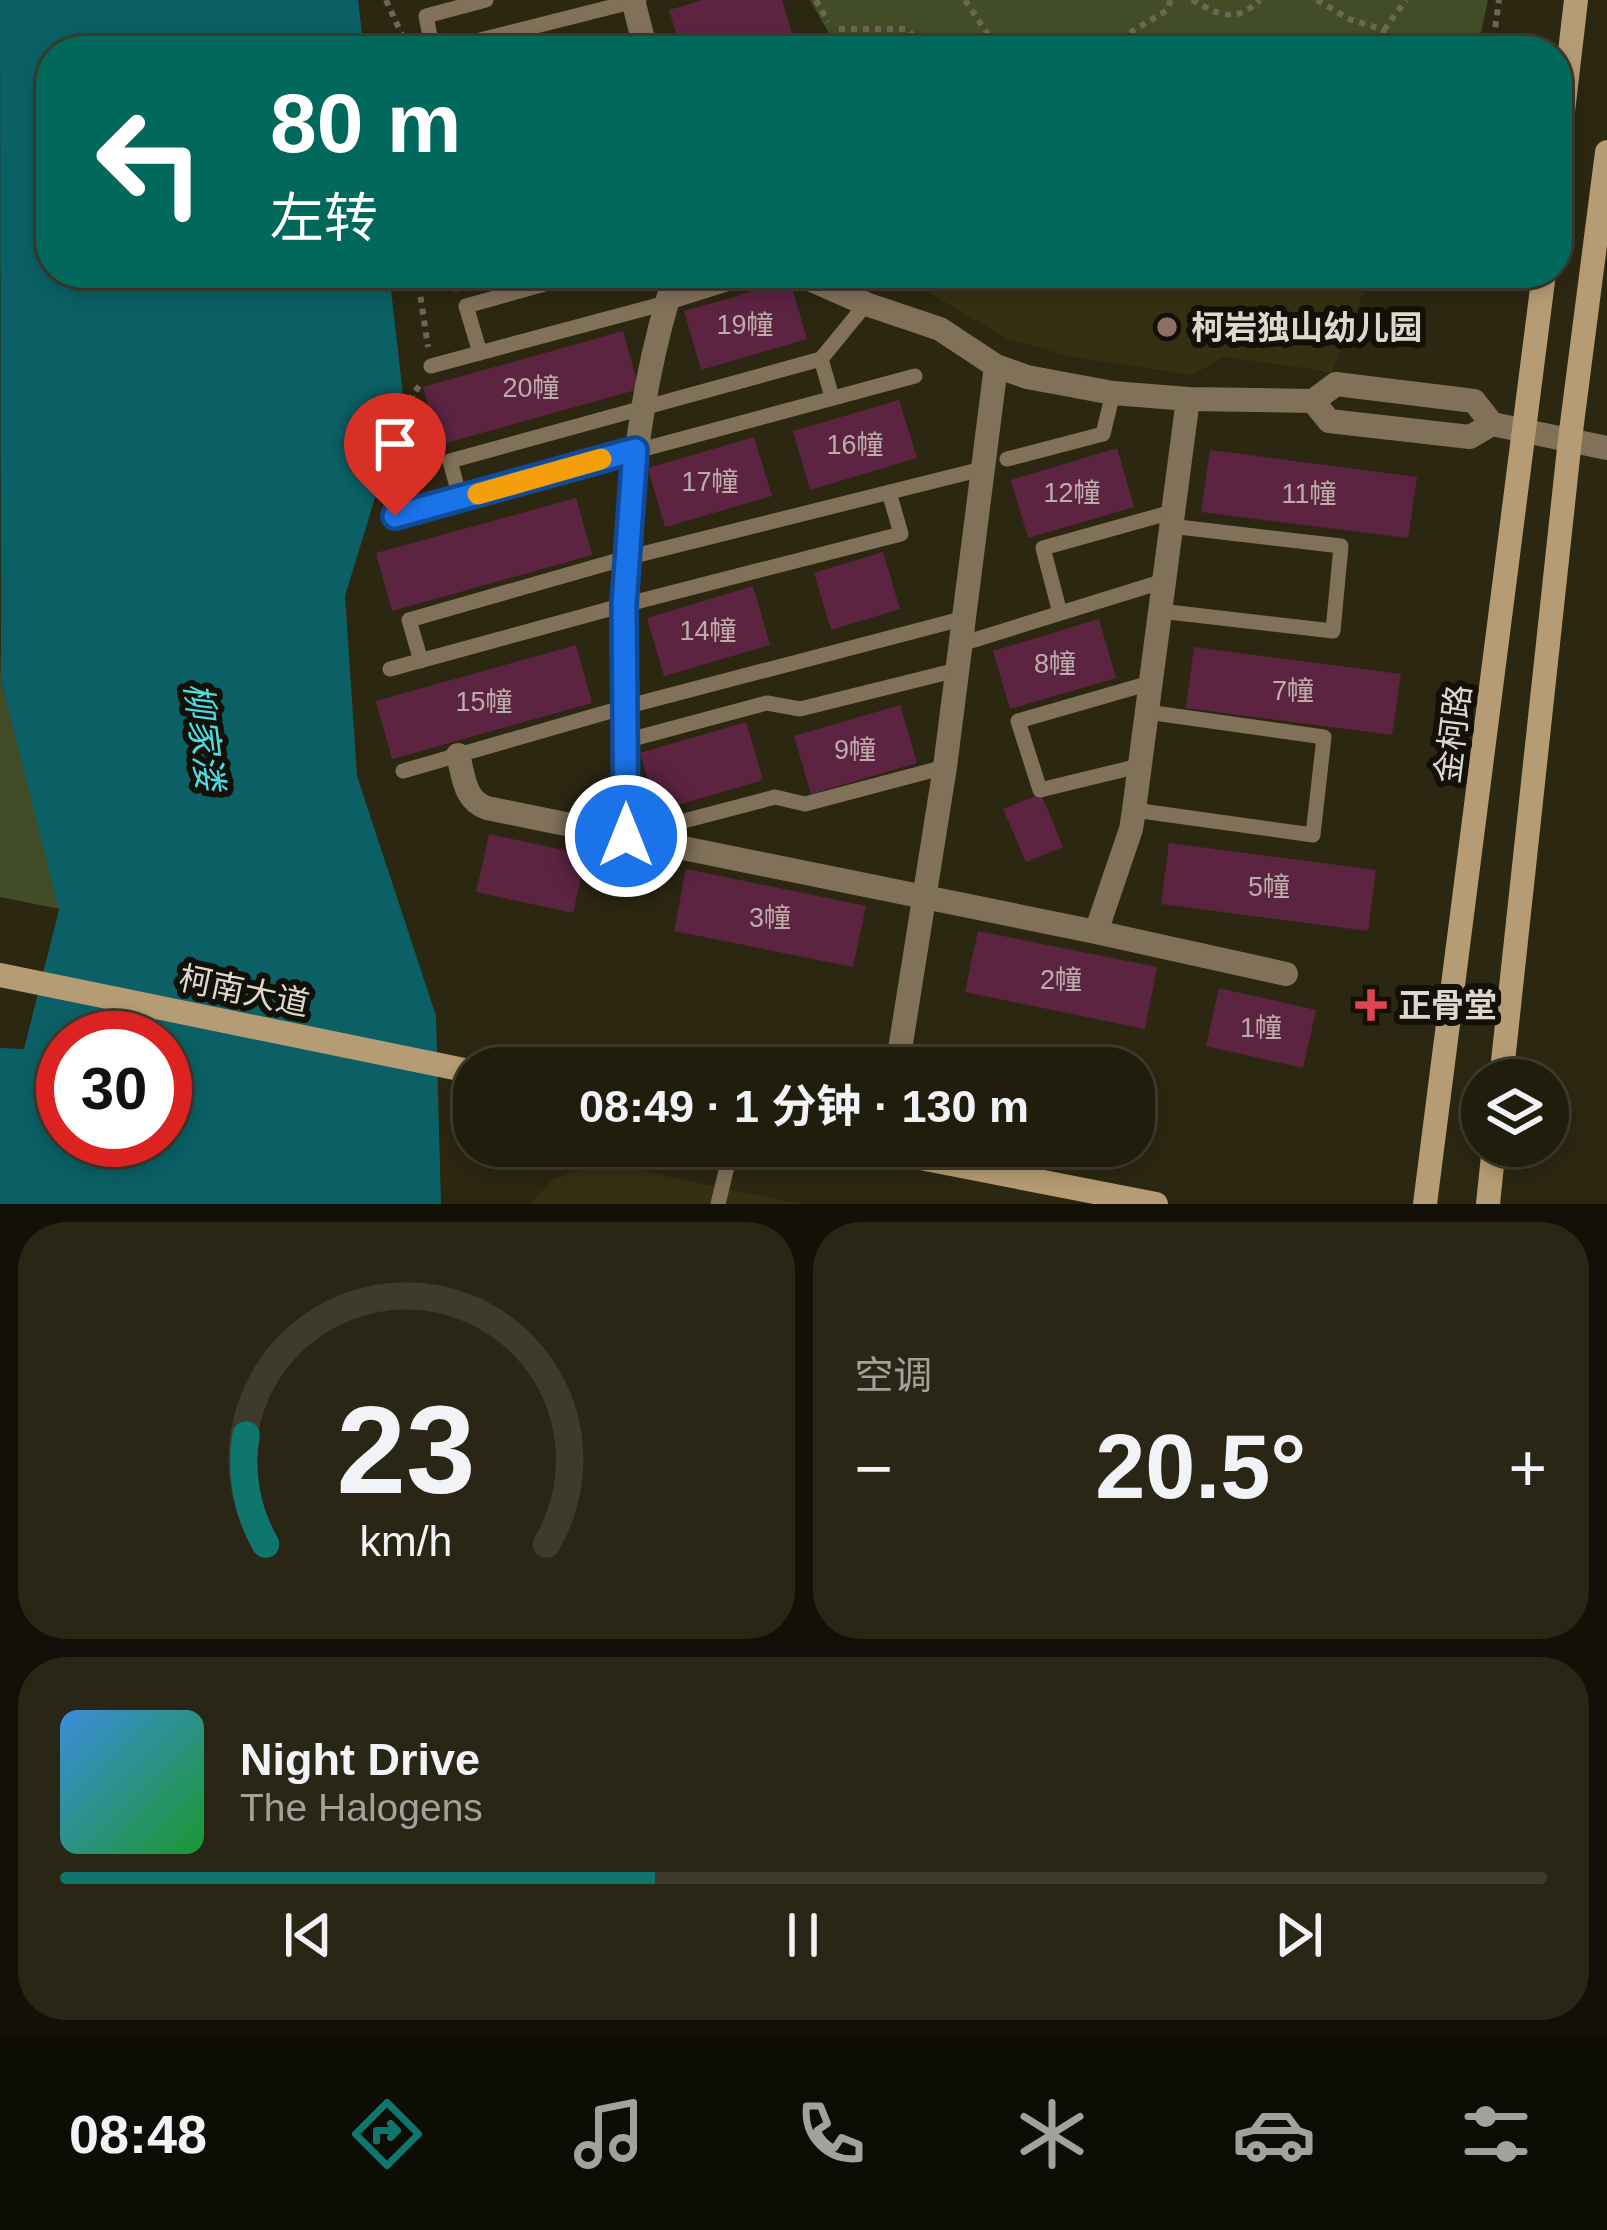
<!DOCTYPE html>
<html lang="zh">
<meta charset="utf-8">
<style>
:root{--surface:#211d0d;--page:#292616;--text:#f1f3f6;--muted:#a2a29d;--line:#3e3b2e;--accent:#0f766e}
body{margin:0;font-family:Arial,"Noto Sans SC",sans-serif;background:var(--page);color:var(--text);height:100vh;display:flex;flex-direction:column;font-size:45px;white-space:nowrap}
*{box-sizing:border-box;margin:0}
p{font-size:39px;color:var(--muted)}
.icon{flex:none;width:66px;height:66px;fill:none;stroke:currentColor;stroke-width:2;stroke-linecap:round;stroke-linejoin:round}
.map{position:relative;height:1204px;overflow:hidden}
.side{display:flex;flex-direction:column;gap:18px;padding:18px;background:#121007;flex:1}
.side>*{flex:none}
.guide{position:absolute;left:36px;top:36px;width:1536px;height:252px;border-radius:48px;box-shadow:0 6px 18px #0003,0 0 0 3px var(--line);background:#00695c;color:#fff;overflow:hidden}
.controls{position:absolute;left:1461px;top:1059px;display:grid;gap:24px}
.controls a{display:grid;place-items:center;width:108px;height:108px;border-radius:50%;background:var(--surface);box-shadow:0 6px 18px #0003,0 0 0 3px var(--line);font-size:60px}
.speed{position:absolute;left:36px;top:1011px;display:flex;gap:24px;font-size:60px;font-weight:700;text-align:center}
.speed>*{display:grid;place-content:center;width:156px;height:156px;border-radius:50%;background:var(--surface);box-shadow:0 6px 18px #0003,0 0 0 3px var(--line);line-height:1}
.speed .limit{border:18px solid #d22;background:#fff;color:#111}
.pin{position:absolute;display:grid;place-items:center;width:102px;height:102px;color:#fff;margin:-123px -51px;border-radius:50% 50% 50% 0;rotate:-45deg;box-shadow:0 0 12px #0007}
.pin .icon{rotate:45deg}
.me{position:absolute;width:132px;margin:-66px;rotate:0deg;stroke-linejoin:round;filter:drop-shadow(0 0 9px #0008)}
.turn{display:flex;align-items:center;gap:42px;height:252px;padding:0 36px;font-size:54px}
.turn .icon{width:156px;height:156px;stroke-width:2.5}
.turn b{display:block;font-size:84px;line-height:102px}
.big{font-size:90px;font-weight:700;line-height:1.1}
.side .card{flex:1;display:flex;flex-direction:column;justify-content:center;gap:18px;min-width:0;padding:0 42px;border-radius:48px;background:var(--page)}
.side .dial{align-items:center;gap:0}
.dial svg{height:312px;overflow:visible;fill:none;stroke:var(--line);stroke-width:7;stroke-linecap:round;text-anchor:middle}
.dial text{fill:var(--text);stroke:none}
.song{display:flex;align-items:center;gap:36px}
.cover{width:144px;height:144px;border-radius:18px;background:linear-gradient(135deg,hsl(210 70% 55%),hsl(130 70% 35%))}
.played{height:12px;border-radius:6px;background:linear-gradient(90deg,var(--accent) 40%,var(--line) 40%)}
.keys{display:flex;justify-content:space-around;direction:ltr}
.heat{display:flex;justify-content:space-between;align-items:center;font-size:66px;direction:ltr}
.side .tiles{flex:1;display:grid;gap:18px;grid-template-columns:1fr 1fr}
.card:last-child{grid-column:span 2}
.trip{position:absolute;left:453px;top:1047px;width:702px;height:120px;border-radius:48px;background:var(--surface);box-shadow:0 6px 18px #0003,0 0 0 3px var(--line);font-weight:700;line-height:120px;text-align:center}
.dock{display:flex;height:192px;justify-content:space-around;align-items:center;background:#0d0c05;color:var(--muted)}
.dock .icon{width:84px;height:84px}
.dock .on{color:var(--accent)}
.dock b{font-size:54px;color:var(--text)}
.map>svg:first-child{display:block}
.built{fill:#363012}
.green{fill:#424c26}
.water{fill:#0a6065;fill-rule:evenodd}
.building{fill:#5d2442}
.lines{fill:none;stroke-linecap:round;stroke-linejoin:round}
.path{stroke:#6c6755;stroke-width:6;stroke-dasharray:6 6;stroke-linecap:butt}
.service{stroke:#817159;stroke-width:15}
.minor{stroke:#817159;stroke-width:24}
.secondary{stroke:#b59c74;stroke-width:24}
.route-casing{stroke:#114b97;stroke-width:30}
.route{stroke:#1a73e8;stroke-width:21}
.slow{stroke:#f59e0b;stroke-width:21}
.education-dot{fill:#8d6e63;stroke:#121007;stroke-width:4.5}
.health-dot{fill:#e0444e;stroke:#121007;stroke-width:4.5}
.labels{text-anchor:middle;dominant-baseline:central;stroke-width:12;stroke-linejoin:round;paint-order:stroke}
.number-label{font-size:27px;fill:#bcacaa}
.poi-label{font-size:33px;font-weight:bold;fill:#dcd9cc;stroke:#121007;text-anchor:start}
.street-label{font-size:33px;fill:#dcd9cc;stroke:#121007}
.water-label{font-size:36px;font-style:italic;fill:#4bdde6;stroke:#121007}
</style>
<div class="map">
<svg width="1607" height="1204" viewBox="0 0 1607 1204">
<rect width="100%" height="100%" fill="#2c2711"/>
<path class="built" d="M895,273H1406L1400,291L1368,281L1331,374L1313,369L1222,357L1193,375L1073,357L1008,339Z
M602,1161L702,1184L801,1204H530L553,1179Z"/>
<path class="green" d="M810,0H1488L1477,51H839Z
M0,649L1,680L60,909L0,897Z"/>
<path class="water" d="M0,0H358L364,51H51V273H389L404,403L345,596L357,776L436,1016L441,1204H0V1048L24,1049L59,910L1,680ZM63,1038H165V1140H63Z"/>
<path class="building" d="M703,0H782L793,37L746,51H681L669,10Z
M448,273H522V274L454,293Z
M790,281L807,339L701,370L684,311Z
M623,331L639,389L439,445L423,387Z
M899,400L917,458L810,490L793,431Z
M754,437L772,496L665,527L648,468Z
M1117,448L1134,507L1028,538L1011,480Z
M1210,450L1417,477L1408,538L1201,512Z
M576,498L592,555L392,611L376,553Z
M883,552L900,609L831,630L814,573Z
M753,586L770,645L664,676L647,618Z
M1099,619L1116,678L1010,709L993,651Z
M576,645L592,703L392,759L376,701Z
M1194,647L1401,674L1392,735L1186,708Z
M900,705L917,763L811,794L794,736Z
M746,722L763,780L657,811L640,753Z
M1041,794L1063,847L1026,862L1003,809Z
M489,834L586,855L573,913L476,892Z
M1169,843L1376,870L1368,931L1161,904Z
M686,869L866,906L853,967L674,931Z
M978,931L1157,967L1145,1029L965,992Z
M1219,988L1316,1010L1303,1068L1206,1046Z"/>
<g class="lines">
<path class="path" d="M386,0L407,46
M816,0L828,22
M965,0L987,33L992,51
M1192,0C1220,15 1234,24 1260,0
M1317,0L1349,19L1384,30L1379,51
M839,29H907L927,51
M1384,30L1406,0
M1099,51L1166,11L1171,0
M1460,51L1466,48L1492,51
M1492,51L1499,0
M417,273L428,347
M419,386L412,396L421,459L428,460"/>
<path class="service" d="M433,51L426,16L486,0
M436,51L639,0
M791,51L820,43
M480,353L466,306L584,273
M821,359L832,397
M431,366L666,303L761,273
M1007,459L1103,434L1113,393
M460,498L450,461L821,359L866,304
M395,516L915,376
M1160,611L1333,631L1341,546L1170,526
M1060,613L1043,548L1172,512
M961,644L1164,581
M421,661L409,620L626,558L982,469
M390,669L624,605L901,534L889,492
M625,741L767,703L800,709L957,670
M1139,766L1040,790L1018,721L1150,683
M403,771L625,707L965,618
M1134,810L1313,835L1324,737L1147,712
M634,834L775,797L805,804L945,767
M718,1204L732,1146"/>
<path class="minor" d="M633,0L646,51
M796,273L866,304L940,329L996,366L1027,377L1113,393L1188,399L1313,401
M1336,384L1474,401L1492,424L1470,437L1329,421L1313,401Z
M1492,424L1607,448
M458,755C464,777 464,800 487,808L1096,932L1286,974
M626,836C625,644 615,458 676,273
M1096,932L1131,829L1134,810L1188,399
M897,1068L945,767L996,366"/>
<path class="secondary" d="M1557,163L1576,0
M0,975L474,1072
M1501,1080L1570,439L1607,152
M859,1146L1156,1204
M1425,1204L1544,273
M1488,1204L1494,1146"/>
</g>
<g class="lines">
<g class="route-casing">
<path id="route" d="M395,516L635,450L624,604L626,836"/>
</g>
<use href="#route" class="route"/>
<path class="slow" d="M478,494L601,459"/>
</g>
<circle class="education-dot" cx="1167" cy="327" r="12"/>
<path class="health-dot" d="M1365 987h12v12h12v12h-12v12h-12v-12h-12v-12h12z"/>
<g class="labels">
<g class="number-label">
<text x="745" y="325">19幢</text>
<text x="531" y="388">20幢</text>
<text x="855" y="445">16幢</text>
<text x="710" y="482">17幢</text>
<text x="1072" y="493">12幢</text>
<text x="1309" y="494">11幢</text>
<text x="708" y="631">14幢</text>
<text x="1055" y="664">8幢</text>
<text x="1293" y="691">7幢</text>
<text x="484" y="702">15幢</text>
<text x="855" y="750">9幢</text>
<text x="1269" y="887">5幢</text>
<text x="770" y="918">3幢</text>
<text x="1061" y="980">2幢</text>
<text x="1261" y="1028">1幢</text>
</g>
<g class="poi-label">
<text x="1191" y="327">柯岩独山幼儿园</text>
<text x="1398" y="1005">正骨堂</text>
</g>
<g class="street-label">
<text transform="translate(1453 734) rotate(-83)">金柯路</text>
<text transform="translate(244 991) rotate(12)">柯南大道</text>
</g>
<g class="water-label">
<text transform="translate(204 736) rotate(83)">柳家溇</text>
</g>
</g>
</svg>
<div class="controls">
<a><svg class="icon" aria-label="layers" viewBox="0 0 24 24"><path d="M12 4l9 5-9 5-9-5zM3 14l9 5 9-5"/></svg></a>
</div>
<div class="speed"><div class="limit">30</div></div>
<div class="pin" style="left:395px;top:516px;background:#d93025"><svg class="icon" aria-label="arrive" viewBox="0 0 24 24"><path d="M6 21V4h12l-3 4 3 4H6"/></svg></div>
<svg class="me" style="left:626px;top:836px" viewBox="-20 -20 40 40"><circle r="17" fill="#1a73e8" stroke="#fff" stroke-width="3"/><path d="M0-11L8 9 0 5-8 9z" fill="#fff"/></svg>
<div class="trip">08:49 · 1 分钟 · 130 m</div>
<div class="guide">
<div class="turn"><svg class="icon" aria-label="left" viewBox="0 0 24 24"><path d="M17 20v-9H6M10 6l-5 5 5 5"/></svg><div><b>80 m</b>左转</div></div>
</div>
</div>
<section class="side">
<div class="tiles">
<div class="card dial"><svg viewBox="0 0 100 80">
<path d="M14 69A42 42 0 1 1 86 69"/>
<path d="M14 69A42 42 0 0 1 9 41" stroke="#0f766e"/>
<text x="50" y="56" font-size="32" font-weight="700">23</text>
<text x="50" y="72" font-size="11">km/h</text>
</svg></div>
<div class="card"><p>空调</p>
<div class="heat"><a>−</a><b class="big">20.5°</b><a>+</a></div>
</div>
<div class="card">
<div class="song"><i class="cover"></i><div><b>Night Drive</b><p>The Halogens</p></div></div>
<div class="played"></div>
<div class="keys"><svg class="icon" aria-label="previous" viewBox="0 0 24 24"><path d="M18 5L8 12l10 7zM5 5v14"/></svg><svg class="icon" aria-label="pause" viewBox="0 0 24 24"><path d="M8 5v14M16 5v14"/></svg><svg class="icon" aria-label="next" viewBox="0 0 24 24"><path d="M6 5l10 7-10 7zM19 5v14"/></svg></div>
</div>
</div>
</section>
<nav class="dock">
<b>08:48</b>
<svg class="icon on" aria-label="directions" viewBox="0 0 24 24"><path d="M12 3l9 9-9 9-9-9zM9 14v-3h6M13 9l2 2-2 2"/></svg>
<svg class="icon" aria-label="music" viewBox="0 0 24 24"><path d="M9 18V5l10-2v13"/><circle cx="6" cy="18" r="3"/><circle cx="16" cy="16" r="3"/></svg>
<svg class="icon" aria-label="phone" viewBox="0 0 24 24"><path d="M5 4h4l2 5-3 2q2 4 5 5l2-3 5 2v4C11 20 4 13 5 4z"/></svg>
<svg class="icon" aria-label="climate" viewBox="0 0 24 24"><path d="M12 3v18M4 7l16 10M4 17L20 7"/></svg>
<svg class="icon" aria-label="car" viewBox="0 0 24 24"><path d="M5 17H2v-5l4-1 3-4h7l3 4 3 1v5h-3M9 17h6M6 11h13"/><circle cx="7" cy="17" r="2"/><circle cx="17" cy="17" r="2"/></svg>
<svg class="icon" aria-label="filters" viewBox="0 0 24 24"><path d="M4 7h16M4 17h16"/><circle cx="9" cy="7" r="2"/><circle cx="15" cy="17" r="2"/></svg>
</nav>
